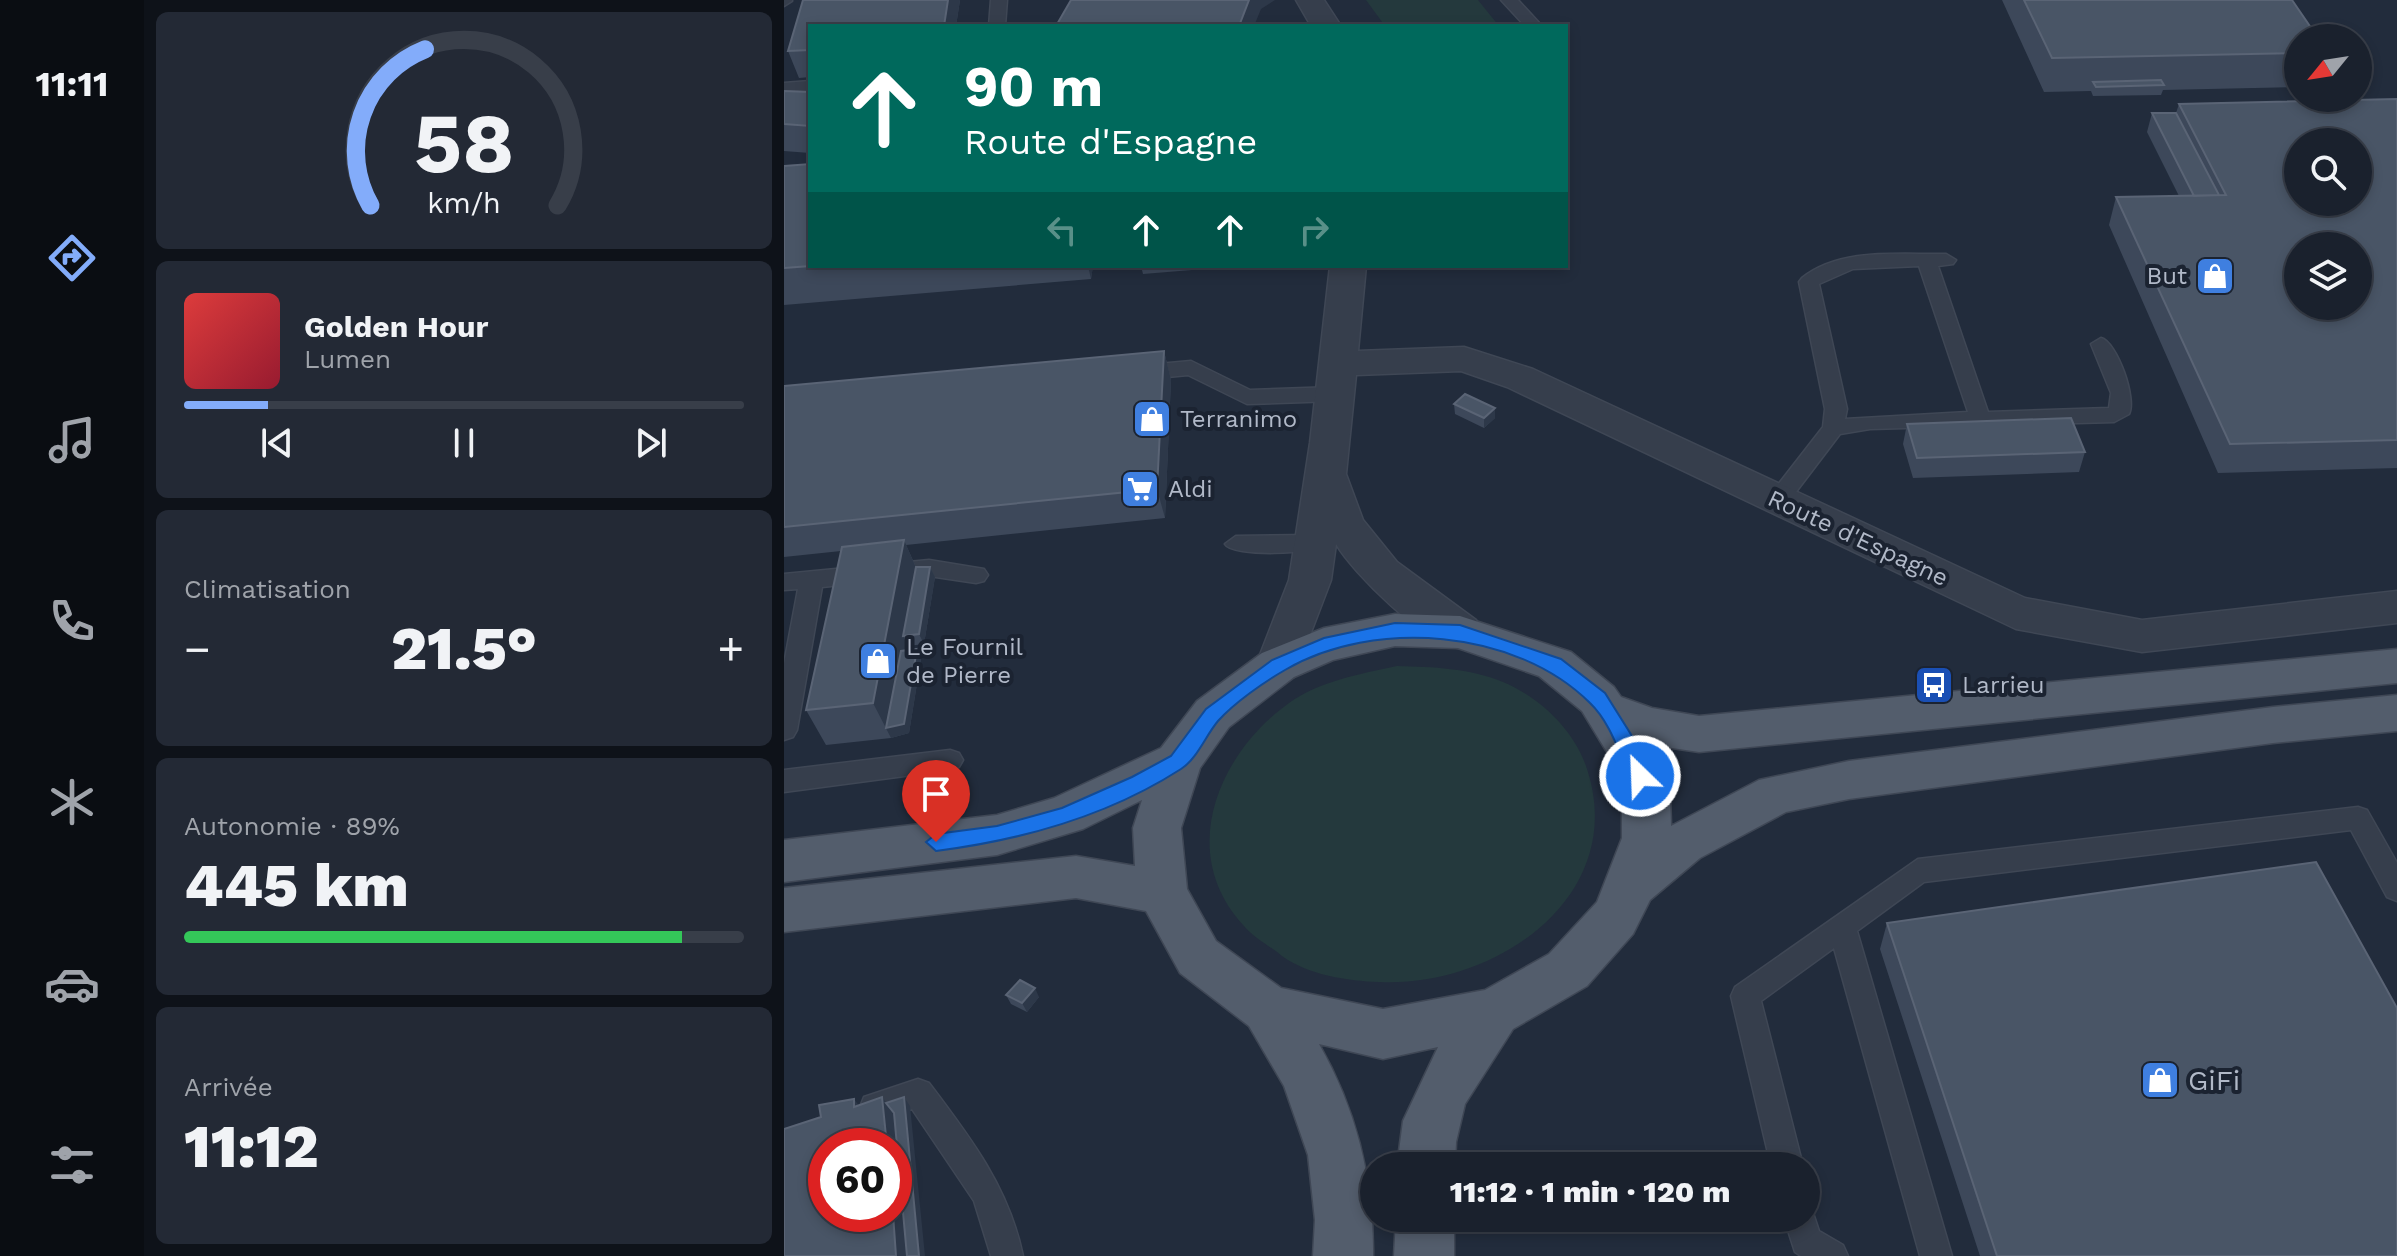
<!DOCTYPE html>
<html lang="fr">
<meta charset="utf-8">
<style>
:root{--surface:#1a212d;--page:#232935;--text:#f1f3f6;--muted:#9fa3aa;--line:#383e49;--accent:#83acfa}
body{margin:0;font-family:"Work Sans",sans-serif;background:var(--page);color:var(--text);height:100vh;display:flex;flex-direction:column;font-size:30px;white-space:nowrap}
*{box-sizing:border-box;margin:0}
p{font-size:26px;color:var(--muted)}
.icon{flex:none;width:44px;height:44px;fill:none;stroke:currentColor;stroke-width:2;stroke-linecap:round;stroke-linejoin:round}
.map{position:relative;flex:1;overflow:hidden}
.sheet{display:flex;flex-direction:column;gap:12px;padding:12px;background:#0e1219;width:640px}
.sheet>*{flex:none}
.banner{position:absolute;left:24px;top:24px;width:760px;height:244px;border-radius:0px;box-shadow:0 4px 12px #0003,0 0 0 2px var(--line);background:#00695c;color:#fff;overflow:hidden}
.needle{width:52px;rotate:240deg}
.tools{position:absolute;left:1500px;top:24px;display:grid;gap:16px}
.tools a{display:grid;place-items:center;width:88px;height:88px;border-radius:50%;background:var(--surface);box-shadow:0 4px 12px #0003,0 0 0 2px var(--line);font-size:40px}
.speed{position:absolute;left:24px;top:1128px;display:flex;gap:16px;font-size:40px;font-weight:700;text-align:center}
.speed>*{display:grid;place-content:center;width:104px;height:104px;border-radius:50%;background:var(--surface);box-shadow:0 4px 12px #0003,0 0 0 2px var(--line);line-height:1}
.speed .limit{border:12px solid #d22;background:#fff;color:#111}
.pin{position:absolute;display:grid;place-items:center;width:68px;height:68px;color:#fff;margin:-82px -34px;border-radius:50% 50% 50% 0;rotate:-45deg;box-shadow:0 0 8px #0007}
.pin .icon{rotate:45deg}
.me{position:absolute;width:88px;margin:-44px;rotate:336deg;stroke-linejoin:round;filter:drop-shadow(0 0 6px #0008)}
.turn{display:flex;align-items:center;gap:28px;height:168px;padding:0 24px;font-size:36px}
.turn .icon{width:104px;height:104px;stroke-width:2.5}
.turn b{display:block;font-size:56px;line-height:68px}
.lanes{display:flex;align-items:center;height:76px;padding:0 24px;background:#0003;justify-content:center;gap:40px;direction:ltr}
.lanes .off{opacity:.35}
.big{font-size:60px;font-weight:800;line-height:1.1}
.sheet .card{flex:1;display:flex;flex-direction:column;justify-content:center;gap:12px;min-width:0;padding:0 28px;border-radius:12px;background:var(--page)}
.sheet .dial{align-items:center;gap:0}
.dial svg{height:208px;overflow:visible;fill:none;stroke:var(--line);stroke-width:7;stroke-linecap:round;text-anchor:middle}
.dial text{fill:var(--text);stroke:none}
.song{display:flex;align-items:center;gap:24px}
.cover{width:96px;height:96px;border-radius:12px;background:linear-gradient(135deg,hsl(0 70% 55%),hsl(350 70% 35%))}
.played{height:8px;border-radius:4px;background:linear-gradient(90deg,var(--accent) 15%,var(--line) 15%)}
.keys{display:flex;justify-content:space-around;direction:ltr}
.heat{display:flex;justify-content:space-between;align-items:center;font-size:44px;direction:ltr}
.charge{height:12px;border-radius:6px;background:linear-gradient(90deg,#34c759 89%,var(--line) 0)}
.trip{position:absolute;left:576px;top:1152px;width:460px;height:80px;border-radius:40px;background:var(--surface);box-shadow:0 4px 12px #0003,0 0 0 2px var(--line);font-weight:800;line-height:80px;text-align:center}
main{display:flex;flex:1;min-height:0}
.tab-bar{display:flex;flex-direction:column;width:144px;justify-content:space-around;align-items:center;background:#0a0d12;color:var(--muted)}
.tab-bar .icon{width:56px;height:56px}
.tab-bar .active{color:var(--accent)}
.tab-bar b{font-size:36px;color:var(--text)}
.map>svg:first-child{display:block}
.green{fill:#24393d}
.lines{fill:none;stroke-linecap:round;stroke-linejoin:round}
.service-casing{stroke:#3f4755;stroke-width:3}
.minor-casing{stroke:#3f4755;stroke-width:3}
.primary-casing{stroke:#3f4755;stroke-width:3}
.service{fill:#363e4c;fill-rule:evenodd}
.minor{fill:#363e4c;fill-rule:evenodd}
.primary{fill:#535d6c;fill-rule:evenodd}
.wall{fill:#3d485a}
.shaded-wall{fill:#2d3849}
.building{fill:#495566;stroke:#5a6475;stroke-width:2;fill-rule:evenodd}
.route{fill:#1a73e8;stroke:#114b97;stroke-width:2}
.labels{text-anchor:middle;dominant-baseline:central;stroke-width:8;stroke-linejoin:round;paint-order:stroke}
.poi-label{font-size:24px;fill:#b1b9c8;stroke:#1b2331;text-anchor:start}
.street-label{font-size:24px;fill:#b1b9c8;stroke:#1b2331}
.near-poi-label{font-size:28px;fill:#b1b9c8;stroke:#1b2331;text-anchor:start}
</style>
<main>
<nav class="tab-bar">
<b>11:11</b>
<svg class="icon active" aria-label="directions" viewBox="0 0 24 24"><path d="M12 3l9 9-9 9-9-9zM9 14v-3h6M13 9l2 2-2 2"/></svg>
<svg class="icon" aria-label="music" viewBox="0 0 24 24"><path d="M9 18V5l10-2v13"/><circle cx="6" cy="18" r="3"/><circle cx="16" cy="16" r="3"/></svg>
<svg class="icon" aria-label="phone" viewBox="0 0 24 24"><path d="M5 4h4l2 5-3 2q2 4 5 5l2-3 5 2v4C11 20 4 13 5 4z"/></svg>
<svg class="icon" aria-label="climate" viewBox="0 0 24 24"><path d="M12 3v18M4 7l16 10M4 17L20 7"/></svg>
<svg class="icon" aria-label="car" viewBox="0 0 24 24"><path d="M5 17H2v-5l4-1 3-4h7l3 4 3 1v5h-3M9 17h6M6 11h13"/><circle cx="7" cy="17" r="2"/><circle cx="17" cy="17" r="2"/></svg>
<svg class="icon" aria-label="filters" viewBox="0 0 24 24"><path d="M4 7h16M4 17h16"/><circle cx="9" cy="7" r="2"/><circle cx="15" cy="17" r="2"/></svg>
</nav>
<section class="sheet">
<div class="card dial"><svg viewBox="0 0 100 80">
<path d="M14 69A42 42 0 1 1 86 69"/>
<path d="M14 69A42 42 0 0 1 35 9" stroke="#83acfa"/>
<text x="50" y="56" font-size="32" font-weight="700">58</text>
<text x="50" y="72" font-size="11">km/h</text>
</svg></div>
<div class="card">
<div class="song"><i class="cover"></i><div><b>Golden Hour</b><p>Lumen</p></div></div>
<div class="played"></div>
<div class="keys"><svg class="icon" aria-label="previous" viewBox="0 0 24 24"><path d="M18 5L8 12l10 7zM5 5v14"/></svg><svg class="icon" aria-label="pause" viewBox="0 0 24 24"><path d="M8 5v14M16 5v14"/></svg><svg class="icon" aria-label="next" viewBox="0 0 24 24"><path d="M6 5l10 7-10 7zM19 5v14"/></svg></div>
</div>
<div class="card"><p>Climatisation</p>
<div class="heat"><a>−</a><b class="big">21.5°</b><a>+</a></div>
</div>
<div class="card"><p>Autonomie · 89%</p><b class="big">445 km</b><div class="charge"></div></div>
<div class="card"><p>Arrivée</p><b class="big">11:12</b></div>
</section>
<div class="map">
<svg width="1613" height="1256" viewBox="0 0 1613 1256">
<rect width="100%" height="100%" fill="#222c3c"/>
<path class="green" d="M582,0H694L715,26H601Z
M613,666C649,667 685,668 719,682C755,697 789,729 802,766C847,895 712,988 595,982C564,981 524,975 498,956C486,946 470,938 460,926C392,853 434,754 505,703C536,681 576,674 613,666Z"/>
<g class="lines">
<g class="service-casing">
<path id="service" d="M0,0H8V1L0,6Z
M207,0H223L221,26H205Z
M717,0H734L758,26H741Z
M26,81V91L0,93V83Z
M1162,254L1172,260L1169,264L1154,266L1204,412L1325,408L1327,393L1307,344L1317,338C1333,342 1353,399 1345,414L1330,422L1086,429L1056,434L1002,505H986L983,500L986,495L1039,427L1041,409L1015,282L1018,278C1057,247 1115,255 1162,254ZM1135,266L1184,412L1061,419L1063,409L1035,284L1069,269Z
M407,361L466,390L551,387L561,394L551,401L463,404L404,375L352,380L342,373L352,366Z
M529,535L540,543C533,555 448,557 441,544L452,536Z
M145,560L200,569L204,575L200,581L192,583L145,576L38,587L13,730L9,737L0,740V664L14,589L0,590V574Z
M166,750L175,753L179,760L175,767L166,770L0,792V770Z
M1574,807L1583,810L1613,863V901L1603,897L1567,830L1140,882L1073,931L1168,1256H1136L1050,948L977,1001L1019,1166H987L947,996L951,987L1134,859Z
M134,1079L145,1083C186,1137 225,1188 239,1256H207L190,1201L128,1109L91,1121L80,1117L76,1107L80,1097Z
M1022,1205L1027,1207L1035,1231L1059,1245L1064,1256H1017L1011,1252L1000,1218H1022Z"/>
</g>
<g class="minor-casing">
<path id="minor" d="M512,0H540L557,26H527Z
M546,266H582L574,351L680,347L749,369L1241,598L1358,620L1613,591V623L1358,652L1232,629L723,387L677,371L572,375L562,474L579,520L613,562L692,620L698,632L692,644C686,645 679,648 674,648C641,644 569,573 552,544L547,580L510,677L494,682L478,677L472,665L505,580L526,443Z"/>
</g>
<g class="primary-casing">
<path id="primary" d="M611,614L676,616L787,652L830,687L837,697L868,708L915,716L1613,649V683L915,752L868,745L886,794L887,826L975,780L1065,761L1489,707L1613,695V731L1489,743L1065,799L1002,812L916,858L866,900L849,934L803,986L729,1029L681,1104L672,1142L671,1166H613L619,1121L654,1047L599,1059L535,1044C573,1111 590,1180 589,1256H529L531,1220L524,1155L500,1086L465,1026L396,973L362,911L292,898L0,932V888L292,856L351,866L349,828L358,800L299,829L213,855L0,882V840L213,815L270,798L377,748L413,701L478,653L540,628ZM611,646L674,648L755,676L798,711L829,762L838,794V838L813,902L765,954L701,990L599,1009L497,988L432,941L403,889L397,828L416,768L445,727L510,677L549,660Z
M612,1218H670V1256H610Z"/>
</g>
<use href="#service" class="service"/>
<use href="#minor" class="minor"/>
<use href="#primary" class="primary"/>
</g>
<path class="wall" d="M19,0H176L172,26H26V77L15,78L4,51Z
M1218,0H1508L1514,38V87L1379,90L1377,95L1309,96L1307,91L1260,92Z
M0,91L26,92V153L0,151Z
M1613,99V468L1434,473L1325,225L1332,197L1395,196L1363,132L1368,113H1392L1395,104Z
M0,166L26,266H309L307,279L0,305Z
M357,266H457L359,274Z
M380,351L387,380L381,518L122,545L132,567H146L151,577L140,644L124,646L123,650L133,649L137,659L125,733L107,738L42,745L22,710L57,551L0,557V386Z
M670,404L711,408V418L700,428L671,414Z
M1123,424L1301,452L1295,472L1129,478L1119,444Z
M1103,923L1613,1256H1196L1096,949Z
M222,995L255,997L243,1012L227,1004Z"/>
<path class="shaded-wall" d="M164,0H176L172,26H160Z
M465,0H491L477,9L470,26H455Z
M304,266H309L307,279Z
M380,351L387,380L381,518L373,489Z
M711,408V418L700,428V418Z
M120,540L136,577L119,636L124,646L109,726L133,649L137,659L125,733L107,738L89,703Z
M146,567L151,577L140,644L135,634Z
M251,988L255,997L243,1012L238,1003Z
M98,1097L116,1121L128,1256H112L109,1214H110V1146H103L70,1107V1099L86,1121Z
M120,1097L126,1106L141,1256H135Z"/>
<path class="building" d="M19,0H164L160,26H26V50L4,51Z
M287,0H465L455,26H272Z
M1240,0H1508L1534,38H1514V53L1268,58Z
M1377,80L1380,85L1312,87L1309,82Z
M0,91L26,92V126L0,124Z
M1613,99V440L1446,444L1332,197L1442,195L1395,104ZM1514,142H1574V202H1514ZM1514,246H1574V306H1514Z
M1368,113H1392L1435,195L1410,196Z
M26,164V266L0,268V166Z
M380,351L373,489L0,527V386Z
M681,394L711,408L700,418L670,404Z
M1287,418L1301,452L1133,458L1123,424Z
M120,540L89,703L22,710L58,547Z
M132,567H146L135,634L119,636Z
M133,649L120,724L102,728L117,651Z
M1532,862L1613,1008V1256H1213L1103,923Z
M236,980L251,988L238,1003L222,995Z
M98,1097L103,1146H42V1214H109L112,1256H0V1129L37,1117L35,1105L70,1099V1107Z
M120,1097L135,1256H123L110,1113L102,1103Z"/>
<path class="route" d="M611,623L676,625L777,659L821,693L858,752L866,776L863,782H849C836,756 827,723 806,703C732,629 590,618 501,670C480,682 450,703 434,721C422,735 413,759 397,769C324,816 238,840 152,851L142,842L152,834L213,826L278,808L348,777L387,756L422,709L488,660L540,638Z"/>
<defs>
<g id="shop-square" transform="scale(2)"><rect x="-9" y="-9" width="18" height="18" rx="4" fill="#3f7fe0" stroke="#1b2331"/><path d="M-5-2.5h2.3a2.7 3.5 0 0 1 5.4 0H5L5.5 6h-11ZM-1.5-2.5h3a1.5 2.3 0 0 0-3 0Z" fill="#fff"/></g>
<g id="supermarket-square" transform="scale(2)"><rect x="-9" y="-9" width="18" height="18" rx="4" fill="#3f7fe0" stroke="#1b2331"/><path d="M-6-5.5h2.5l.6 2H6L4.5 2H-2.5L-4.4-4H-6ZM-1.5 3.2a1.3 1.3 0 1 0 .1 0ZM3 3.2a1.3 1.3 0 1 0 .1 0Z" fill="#fff"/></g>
<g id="bus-square" transform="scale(2)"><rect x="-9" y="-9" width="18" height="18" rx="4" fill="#1a4fb4" stroke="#1b2331"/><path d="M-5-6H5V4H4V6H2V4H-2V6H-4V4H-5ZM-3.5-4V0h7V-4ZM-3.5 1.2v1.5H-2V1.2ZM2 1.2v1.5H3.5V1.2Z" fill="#fff"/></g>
</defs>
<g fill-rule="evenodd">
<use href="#shop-square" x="1431" y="276"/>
<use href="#shop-square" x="368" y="419"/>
<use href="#supermarket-square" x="356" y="489"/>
<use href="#shop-square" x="94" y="661"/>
<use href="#bus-square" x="1150" y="685"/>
<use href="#shop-square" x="1376" y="1080"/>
</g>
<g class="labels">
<g class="poi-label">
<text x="1403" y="276" text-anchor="end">But</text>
<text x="396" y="419">Terranimo</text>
<text x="384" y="489">Aldi</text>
<text x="122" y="647">Le Fournil<tspan x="122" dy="28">de Pierre</tspan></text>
<text x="1178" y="685">Larrieu</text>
</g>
<g class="street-label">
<text transform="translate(1074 538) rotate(25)">Route d'Espagne</text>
</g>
<g class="near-poi-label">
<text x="1404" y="1080">GiFi</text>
</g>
</g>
</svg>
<div class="tools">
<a><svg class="needle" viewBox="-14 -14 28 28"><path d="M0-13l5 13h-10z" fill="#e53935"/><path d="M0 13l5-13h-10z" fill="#9fa3aa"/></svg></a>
<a><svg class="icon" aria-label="search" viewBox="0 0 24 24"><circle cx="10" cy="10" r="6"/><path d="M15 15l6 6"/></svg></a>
<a><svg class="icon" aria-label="layers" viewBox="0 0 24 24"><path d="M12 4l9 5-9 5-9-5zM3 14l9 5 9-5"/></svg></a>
</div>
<div class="speed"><div class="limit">60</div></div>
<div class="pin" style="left:152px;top:842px;background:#d93025"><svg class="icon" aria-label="arrive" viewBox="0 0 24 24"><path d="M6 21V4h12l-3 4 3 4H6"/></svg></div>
<svg class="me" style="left:856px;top:776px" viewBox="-20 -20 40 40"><circle r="17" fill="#1a73e8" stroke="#fff" stroke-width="3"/><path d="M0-11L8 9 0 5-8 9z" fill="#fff"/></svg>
<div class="trip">11:12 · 1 min · 120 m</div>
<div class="banner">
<div class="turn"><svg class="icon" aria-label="ahead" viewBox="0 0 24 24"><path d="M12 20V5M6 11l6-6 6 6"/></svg><div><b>90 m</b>Route d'Espagne</div></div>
<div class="lanes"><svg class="icon off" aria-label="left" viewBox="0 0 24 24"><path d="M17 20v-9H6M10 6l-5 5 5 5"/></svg><svg class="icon" aria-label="ahead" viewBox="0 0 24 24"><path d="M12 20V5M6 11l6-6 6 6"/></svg><svg class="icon" aria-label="ahead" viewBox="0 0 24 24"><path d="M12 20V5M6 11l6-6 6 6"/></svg><svg class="icon off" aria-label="right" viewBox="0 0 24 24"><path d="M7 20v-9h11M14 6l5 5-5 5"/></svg></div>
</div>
</div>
</main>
